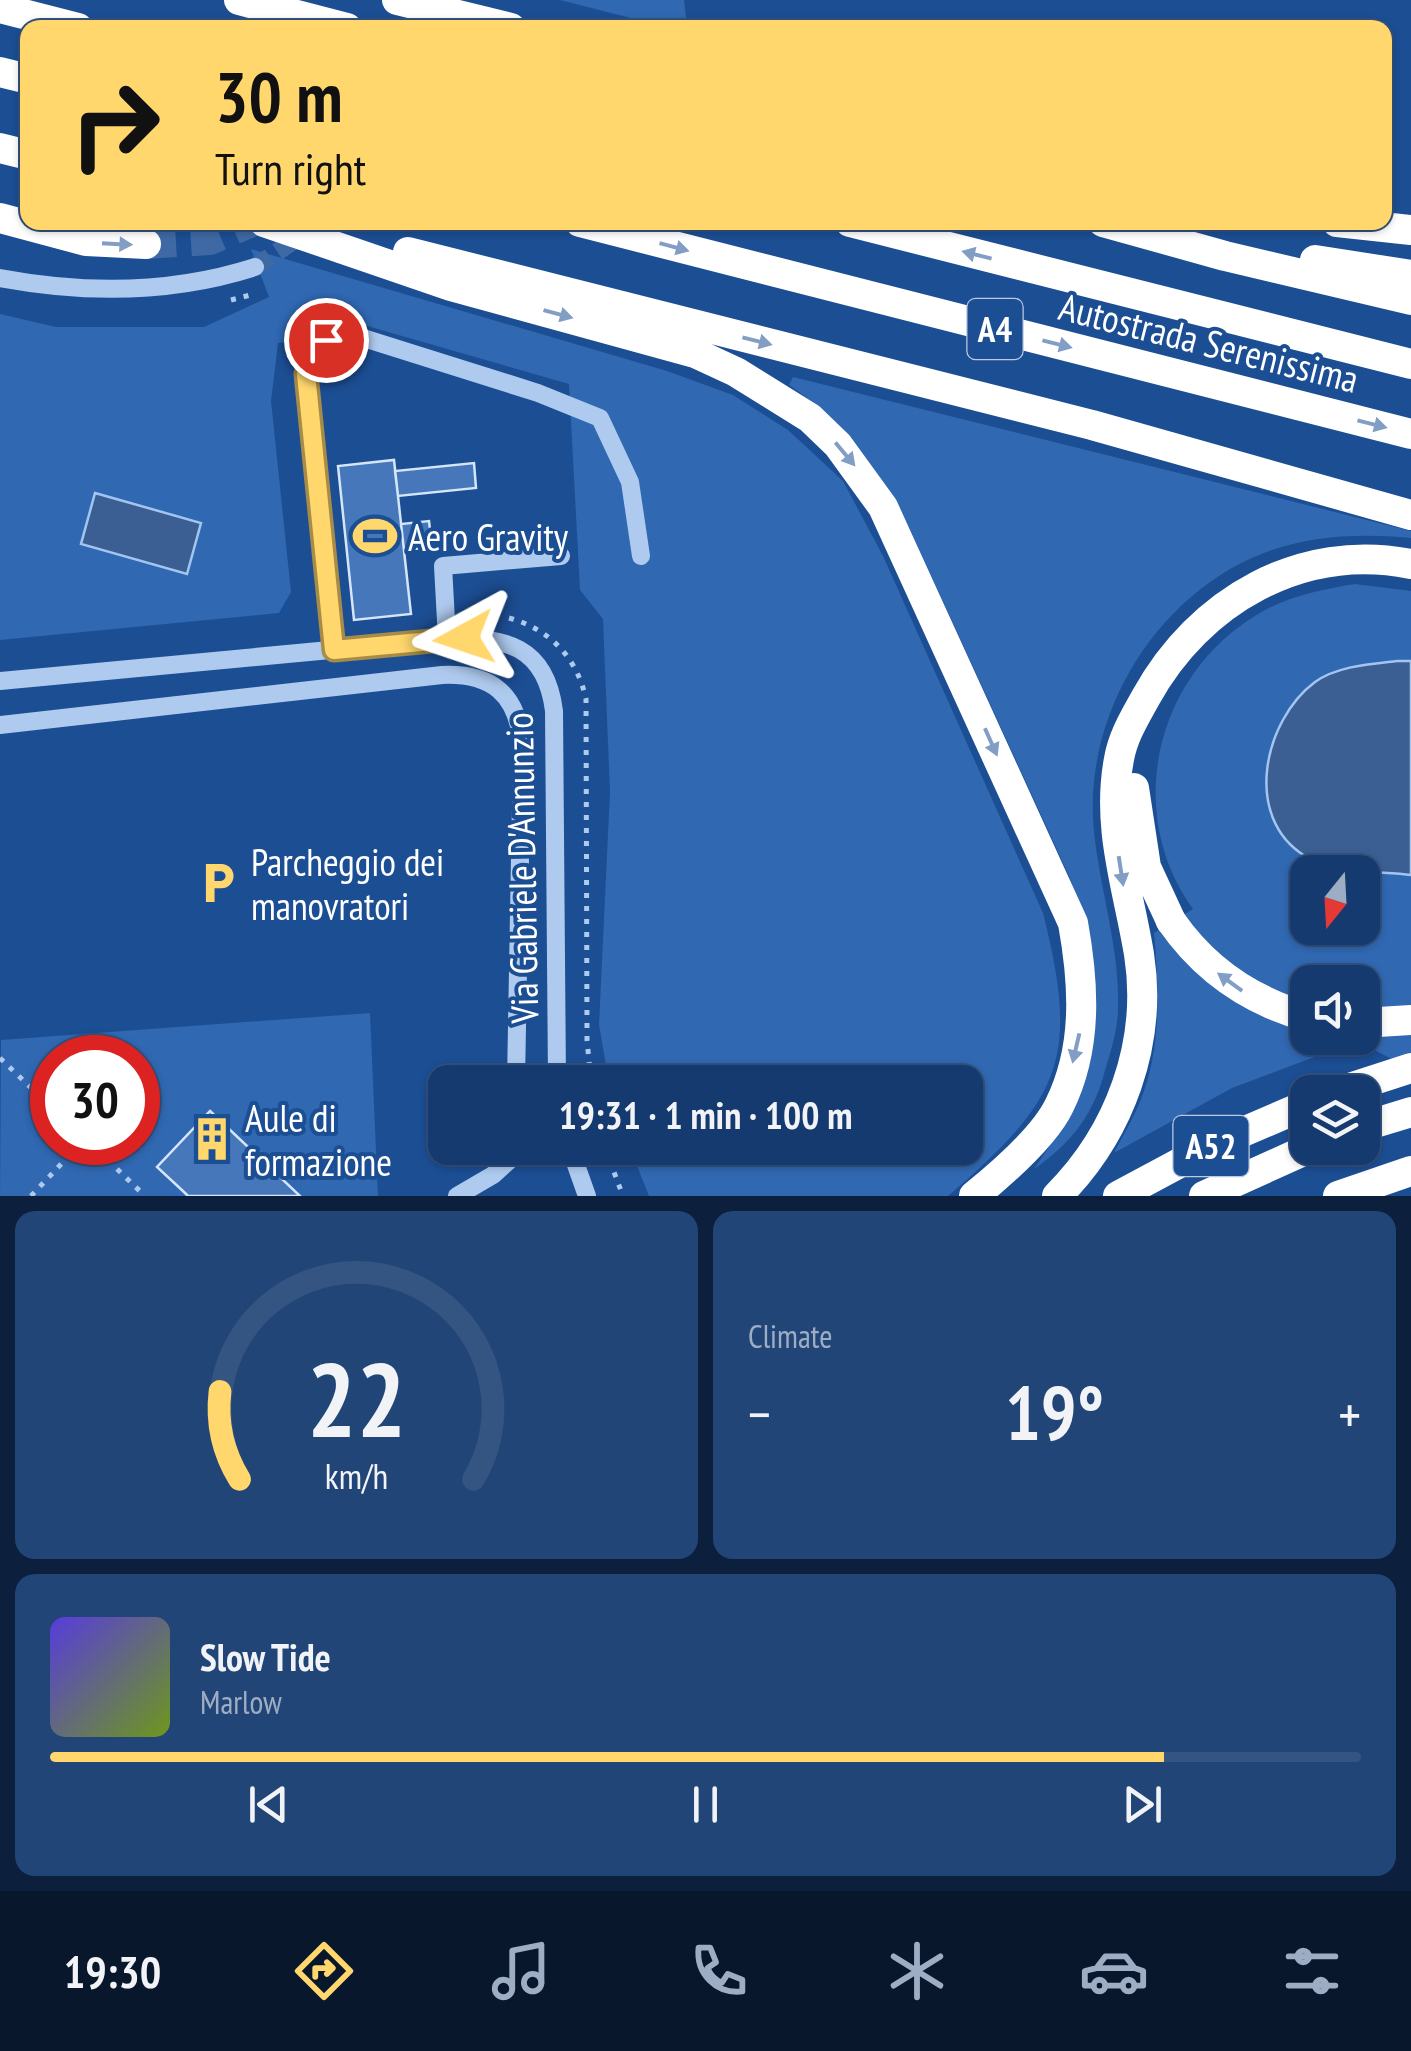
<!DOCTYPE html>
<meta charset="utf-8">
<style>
:root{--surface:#153a6f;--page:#224577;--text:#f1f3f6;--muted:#9dadc3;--line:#345482;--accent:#ffd76d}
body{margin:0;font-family:"PT Sans Narrow",sans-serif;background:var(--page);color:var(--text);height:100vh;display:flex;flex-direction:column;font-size:38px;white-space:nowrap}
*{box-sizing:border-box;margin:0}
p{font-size:32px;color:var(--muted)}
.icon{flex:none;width:55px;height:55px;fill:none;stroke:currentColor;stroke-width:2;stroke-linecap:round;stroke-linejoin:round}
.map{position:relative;height:1196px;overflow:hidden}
.drawer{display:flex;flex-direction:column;gap:15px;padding:15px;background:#0c203d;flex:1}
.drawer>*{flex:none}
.top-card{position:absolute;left:20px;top:20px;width:1372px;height:210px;border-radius:20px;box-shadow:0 2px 8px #0004,0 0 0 2px var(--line);background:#ffd76d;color:#111;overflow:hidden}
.needle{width:65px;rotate:198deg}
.controls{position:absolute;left:1290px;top:855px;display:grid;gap:20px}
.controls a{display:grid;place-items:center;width:90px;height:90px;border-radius:20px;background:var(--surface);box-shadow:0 2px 8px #0004,0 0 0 2px var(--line);font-size:50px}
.speed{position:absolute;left:30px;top:1035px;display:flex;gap:20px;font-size:50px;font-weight:700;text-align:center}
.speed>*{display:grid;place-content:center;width:130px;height:130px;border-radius:50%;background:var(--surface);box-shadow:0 2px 8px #0004,0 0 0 2px var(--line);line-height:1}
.speed .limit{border:15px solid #d22;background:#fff;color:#111}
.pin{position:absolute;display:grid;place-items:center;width:85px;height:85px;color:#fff;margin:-42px;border:5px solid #fff;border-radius:50%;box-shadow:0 2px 10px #0007}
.me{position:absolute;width:110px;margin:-55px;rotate:265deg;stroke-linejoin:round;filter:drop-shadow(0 0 8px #0008)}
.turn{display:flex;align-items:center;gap:35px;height:210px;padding:0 30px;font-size:45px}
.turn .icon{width:130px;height:130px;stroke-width:2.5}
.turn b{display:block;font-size:70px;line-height:85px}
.big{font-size:75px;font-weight:700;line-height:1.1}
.drawer .tile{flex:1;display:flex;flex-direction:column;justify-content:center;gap:15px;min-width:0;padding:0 35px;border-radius:20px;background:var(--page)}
.drawer .dial{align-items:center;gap:0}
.dial svg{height:260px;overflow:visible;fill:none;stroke:var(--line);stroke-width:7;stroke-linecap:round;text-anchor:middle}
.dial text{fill:var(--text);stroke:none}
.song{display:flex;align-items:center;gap:30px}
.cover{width:120px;height:120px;border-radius:15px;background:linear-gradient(135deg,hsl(250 70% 55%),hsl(80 70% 35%))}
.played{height:10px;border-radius:5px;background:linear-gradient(90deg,var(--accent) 85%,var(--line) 85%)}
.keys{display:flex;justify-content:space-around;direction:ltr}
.heat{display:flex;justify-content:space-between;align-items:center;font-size:55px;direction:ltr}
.drawer .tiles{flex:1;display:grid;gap:15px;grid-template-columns:1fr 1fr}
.tile:last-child{grid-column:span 2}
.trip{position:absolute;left:428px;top:1065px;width:555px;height:100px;border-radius:20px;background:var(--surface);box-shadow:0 2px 8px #0004,0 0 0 2px var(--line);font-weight:700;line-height:100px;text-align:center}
.tab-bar{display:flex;height:160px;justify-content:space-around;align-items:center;background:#08172c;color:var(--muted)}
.tab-bar .icon{width:70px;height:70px}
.tab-bar .current{color:var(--accent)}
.tab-bar b{font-size:45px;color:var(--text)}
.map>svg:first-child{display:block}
.green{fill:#3068b2;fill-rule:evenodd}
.water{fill:#3b5f92;stroke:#a2c5f1;stroke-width:2.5}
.building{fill:#4577ba;stroke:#d5e5fa;stroke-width:2.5}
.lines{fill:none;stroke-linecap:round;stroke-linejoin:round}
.minor-tunnel{stroke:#3e69a4;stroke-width:18;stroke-dasharray:18 9;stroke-linecap:butt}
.highway-tunnel{stroke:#3e69a4;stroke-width:30;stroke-dasharray:30 15;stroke-linecap:butt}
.path{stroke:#aecaef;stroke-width:5;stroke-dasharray:5 8;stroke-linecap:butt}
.minor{stroke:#aecaef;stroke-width:18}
.highway{stroke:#fff;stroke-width:30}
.highway-bridge{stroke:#fff;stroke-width:30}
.oneway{fill:#829ec4}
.route-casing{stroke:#a68c47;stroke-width:25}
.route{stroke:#ffd76d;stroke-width:18}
.labels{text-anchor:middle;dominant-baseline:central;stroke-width:8;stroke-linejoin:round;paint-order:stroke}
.shield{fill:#1c4e94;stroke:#bbcadf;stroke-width:2.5}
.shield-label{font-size:35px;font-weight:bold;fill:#fff}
.street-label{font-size:38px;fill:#fff;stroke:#1c4e94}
.poi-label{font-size:38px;fill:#fff;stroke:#1c4e94;text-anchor:start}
</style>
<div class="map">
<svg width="1411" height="1196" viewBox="0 0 1411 1196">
<rect width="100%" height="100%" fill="#1c4e94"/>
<path class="green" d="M560,0H684L687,27H666Z
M251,249L667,371L733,395L788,430L843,481L883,556L1043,913C1080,1059 1061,1099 948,1196H649L630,1148H965V1082H609L599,1025L610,792L603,619L580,590L569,384L336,317C312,317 304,325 288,342L278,343L271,401L291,592L279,613L0,640V314L56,327H204L269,297Z
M793,377L1411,531V538C1328,530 1256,541 1191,597C1128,651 1089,735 1093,819C1097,882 1120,944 1118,1007C1118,1027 1112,1048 1106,1067C1094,1114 1073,1142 1034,1169C1107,1067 1111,993 1069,876L907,523C875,469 843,421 789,385Z
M1355,584L1411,591V661H1397L1291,846C1325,872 1369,870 1411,875V1069L1357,1041L1232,1088L1114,1153C1122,1137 1132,1121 1139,1104C1162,1051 1159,989 1154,933L1193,909C1121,809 1157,667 1267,609C1294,595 1324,589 1355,584ZM1308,872H1362V928H1308ZM1308,982H1362V1038H1308Z
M370,1013L378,1196H0L1,1040ZM52,1058H138V1142H52Z"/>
<path class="water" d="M95,493L201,523L187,574L81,544Z
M1397,661H1411V875C1378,871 1333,874 1305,856C1242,817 1264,720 1315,682C1337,666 1371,664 1397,661Z"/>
<path class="building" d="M394,460L411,614L354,620L338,466Z
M474,463L476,488L398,496L395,471Z
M429,521L432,547L404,550L401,524Z
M210,1111L300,1196H188L184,1192L157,1167Z"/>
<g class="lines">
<path class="minor-tunnel" d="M255,267L321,222"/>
<path class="highway-tunnel" d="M146,244L210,240L252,222"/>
<path class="path" d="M231,300L254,294
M509,618C550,629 577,658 586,699L587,1040L591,1082
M0,1058L52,1108
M89,1142L145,1196
M605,1148L623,1196
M31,1196L82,1142"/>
<path class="minor" d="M0,278C86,294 171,294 255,267
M447,639L443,566L561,556
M334,650L306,368C313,340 332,338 357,336L538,393L600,418L630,482L641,556
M0,681L447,639C505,636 546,646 554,711L557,1082
M0,725L442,675C492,673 518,694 522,746L516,1082
M570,1148L587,1196
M457,1196L493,1175L513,1157L514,1148"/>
<path class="highway" d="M239,0L347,28
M397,0L511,28
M0,8L78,28
M0,72L28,79
M0,148L28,155
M0,218L86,241L146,244
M264,222L451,286L695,353L736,372L810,418L838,445L883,507L1073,923C1084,984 1088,1048 1059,1106C1044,1137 1001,1174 974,1196
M580,222L1411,434
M850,222L1411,364
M1103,222L1225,256L1411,300
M1337,222L1411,230
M408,252L1092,425L1411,515
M1315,260L1411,275
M1134,788L1146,867L1171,921
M1337,1092L1411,1068
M1362,1127L1411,1112
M1057,1196C1120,1133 1153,1043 1139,954C1128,888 1106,827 1119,759C1123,736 1135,717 1146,697C1199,601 1301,542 1411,564
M1338,1196L1411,1171"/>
<path class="highway-bridge" d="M1171,921C1205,970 1250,1001 1308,1017
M1362,1023L1411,1020
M1118,1196L1215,1144L1308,1104
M1204,1196L1310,1148"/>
</g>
<defs><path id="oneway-solid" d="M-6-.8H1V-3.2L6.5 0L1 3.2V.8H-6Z" transform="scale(2.5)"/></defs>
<g class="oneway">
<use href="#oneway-solid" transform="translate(117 244) rotate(3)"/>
<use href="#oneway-solid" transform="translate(674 247) rotate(15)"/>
<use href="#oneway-solid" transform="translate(977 255) rotate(-166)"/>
<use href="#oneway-solid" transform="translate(558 314) rotate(15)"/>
<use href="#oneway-solid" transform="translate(757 341) rotate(14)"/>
<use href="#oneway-solid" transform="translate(1057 344) rotate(14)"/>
<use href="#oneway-solid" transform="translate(1372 424) rotate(14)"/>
<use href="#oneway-solid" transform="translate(845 454) rotate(50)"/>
<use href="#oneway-solid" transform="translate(991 742) rotate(66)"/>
<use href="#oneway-solid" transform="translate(1121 871) rotate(81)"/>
<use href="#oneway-solid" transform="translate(1230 982) rotate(-144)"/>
<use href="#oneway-solid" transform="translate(1076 1048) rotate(103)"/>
</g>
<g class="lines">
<g class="route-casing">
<path id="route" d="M326,340L312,351L306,374L334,650L464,638"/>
</g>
<use href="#route" class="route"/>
</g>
<defs>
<g id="stadium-bare" transform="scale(3.45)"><path d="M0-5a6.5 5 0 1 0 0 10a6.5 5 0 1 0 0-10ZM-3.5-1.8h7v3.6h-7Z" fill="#ffd76d" stroke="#1c4e94" stroke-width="2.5" paint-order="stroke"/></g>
<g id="parking-bare" transform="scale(3.45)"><path d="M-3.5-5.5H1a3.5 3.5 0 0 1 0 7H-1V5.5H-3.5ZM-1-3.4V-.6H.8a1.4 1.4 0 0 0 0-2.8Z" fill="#ffd76d" stroke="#1c4e94" stroke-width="2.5" paint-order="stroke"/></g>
<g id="building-bare" transform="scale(3.45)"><path d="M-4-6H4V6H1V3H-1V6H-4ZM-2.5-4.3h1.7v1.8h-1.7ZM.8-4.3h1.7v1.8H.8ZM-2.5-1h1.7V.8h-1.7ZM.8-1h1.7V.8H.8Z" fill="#ffd76d" stroke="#1c4e94" stroke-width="2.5" paint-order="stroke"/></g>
</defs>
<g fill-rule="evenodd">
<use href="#stadium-bare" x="375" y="536"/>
<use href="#parking-bare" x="218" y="883"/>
<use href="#building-bare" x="212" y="1139"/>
</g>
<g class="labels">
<g class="shield">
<rect x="967.5" y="299" width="55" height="60" rx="8"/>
<rect x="1173.5" y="1116" width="75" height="60" rx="8"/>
</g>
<g class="shield-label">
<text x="995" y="329">A4</text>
<text x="1211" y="1146">A52</text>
</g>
<g class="street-label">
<text transform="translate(1209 342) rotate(14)">Autostrada Serenissima</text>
<text transform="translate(521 868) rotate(-91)">Via Gabriele D'Annunzio</text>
</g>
<g class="poi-label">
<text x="408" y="536">Aero Gravity</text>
<text x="251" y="861">Parcheggio dei<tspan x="251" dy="44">manovratori</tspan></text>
<text x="245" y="1117">Aule di<tspan x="245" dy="44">formazione</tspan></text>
</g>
</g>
</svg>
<div class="controls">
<a><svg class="needle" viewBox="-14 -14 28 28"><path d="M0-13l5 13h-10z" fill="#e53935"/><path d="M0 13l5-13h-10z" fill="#9dadc3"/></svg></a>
<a><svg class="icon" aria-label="sound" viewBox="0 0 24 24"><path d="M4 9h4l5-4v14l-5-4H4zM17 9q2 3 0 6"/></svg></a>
<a><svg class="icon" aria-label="layers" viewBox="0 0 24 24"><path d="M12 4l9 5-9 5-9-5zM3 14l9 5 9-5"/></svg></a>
</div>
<div class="speed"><div class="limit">30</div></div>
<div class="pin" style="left:326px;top:340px;background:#d93025"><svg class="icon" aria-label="arrive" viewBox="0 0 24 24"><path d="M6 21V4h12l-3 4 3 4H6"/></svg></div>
<svg class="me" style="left:464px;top:638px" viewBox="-20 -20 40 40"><path d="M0-17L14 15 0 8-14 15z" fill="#ffd76d" stroke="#fff" stroke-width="4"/></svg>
<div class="trip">19:31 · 1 min · 100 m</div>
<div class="top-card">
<div class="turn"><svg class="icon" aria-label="right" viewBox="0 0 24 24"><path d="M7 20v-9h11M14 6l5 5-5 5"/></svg><div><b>30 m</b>Turn right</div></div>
</div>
</div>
<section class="drawer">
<div class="tiles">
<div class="tile dial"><svg viewBox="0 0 100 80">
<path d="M14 69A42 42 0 1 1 86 69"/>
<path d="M14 69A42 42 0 0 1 8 42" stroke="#ffd76d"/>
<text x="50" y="56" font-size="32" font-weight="700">22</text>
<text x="50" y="72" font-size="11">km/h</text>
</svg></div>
<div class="tile"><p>Climate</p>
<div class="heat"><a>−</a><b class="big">19°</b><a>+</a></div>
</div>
<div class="tile">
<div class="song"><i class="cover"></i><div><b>Slow Tide</b><p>Marlow</p></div></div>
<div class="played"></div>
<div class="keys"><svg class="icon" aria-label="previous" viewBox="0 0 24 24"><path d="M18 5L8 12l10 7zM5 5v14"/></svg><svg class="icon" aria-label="pause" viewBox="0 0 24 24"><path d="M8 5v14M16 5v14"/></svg><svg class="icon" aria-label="next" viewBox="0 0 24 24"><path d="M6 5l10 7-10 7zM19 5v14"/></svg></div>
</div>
</div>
</section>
<nav class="tab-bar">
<b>19:30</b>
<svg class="icon current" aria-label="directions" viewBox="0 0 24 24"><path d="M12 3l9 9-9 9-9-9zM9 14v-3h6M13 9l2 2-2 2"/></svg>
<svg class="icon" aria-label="music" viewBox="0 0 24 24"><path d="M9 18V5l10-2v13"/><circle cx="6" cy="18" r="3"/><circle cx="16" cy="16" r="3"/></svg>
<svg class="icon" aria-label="phone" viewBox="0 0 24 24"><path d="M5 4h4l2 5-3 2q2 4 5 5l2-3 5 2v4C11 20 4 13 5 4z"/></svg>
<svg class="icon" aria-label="climate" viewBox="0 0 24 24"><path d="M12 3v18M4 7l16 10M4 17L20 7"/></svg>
<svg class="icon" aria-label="car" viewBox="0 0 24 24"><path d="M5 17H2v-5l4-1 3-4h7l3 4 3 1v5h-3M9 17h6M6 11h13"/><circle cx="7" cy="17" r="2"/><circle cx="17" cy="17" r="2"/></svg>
<svg class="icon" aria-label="filters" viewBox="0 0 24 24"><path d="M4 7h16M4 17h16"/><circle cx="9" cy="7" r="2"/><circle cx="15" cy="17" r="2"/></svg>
</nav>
